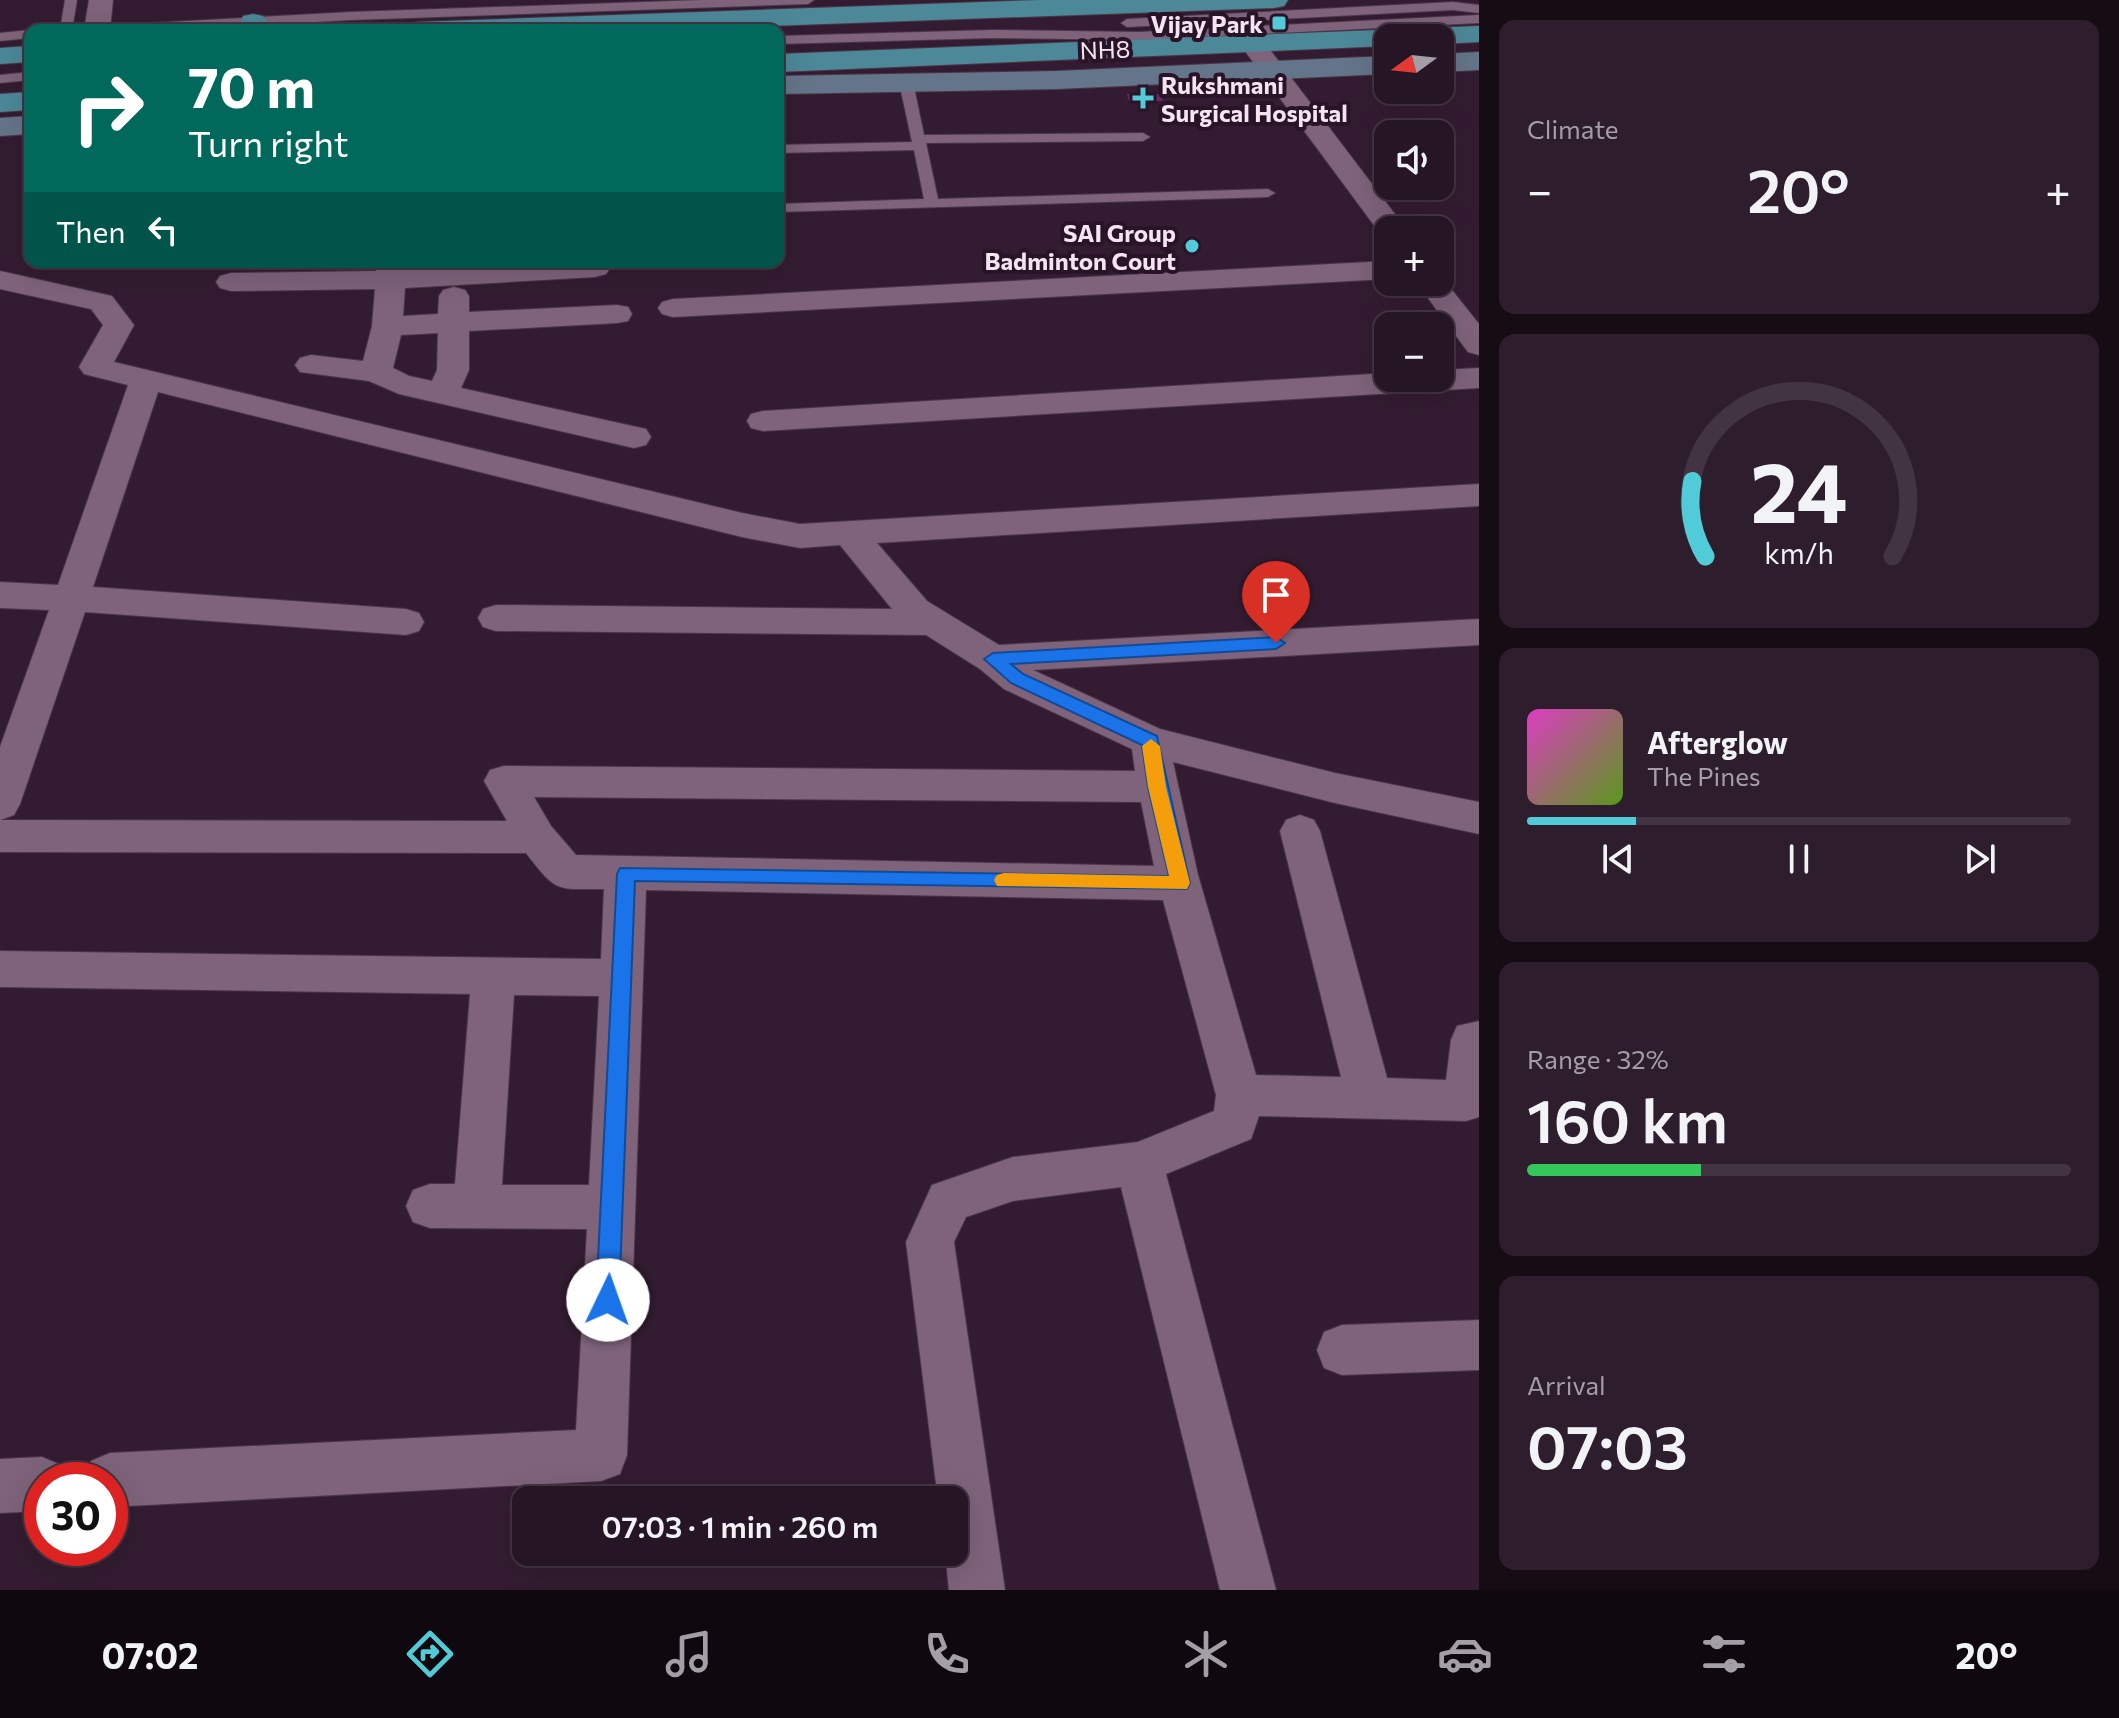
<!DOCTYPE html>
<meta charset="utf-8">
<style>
:root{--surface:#261525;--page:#2e1e2d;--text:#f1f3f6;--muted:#a49fa7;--line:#423442;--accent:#52cbd8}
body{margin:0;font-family:Commissioner,sans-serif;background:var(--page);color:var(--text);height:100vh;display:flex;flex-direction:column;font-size:30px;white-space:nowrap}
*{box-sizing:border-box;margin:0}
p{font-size:26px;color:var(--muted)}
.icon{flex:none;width:44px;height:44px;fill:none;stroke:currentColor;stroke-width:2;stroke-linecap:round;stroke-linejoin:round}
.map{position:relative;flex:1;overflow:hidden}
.details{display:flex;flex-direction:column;gap:20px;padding:20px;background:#150c14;width:640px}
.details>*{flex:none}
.hud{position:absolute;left:24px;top:24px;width:760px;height:244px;border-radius:16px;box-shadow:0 8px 32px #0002,0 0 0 2px var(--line);background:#00695c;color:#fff;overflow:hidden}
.needle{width:52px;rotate:255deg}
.tools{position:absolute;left:1374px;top:24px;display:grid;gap:16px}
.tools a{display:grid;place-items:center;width:80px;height:80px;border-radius:16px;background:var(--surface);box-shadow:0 8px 32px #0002,0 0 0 2px var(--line);font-size:40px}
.speed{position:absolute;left:24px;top:1462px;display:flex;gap:16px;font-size:40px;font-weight:700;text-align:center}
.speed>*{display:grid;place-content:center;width:104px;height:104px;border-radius:50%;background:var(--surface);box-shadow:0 8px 32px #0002,0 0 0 2px var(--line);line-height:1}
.speed .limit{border:12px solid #d22;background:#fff;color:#111}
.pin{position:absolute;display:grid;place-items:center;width:68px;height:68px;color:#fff;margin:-82px -34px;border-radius:50% 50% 50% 0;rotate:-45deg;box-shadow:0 0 8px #0007}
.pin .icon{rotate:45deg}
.me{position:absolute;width:88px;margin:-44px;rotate:3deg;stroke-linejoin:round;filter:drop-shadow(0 0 6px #0008)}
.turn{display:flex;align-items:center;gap:28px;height:168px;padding:0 32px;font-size:36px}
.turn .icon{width:104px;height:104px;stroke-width:2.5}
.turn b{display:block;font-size:56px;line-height:68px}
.then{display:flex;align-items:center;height:76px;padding:0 32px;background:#0003;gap:16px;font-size:30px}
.big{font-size:60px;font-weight:600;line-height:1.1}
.details .tile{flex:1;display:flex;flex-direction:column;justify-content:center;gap:12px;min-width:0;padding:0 28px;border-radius:16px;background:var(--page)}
.details .dial{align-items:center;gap:0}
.dial svg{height:208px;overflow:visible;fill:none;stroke:var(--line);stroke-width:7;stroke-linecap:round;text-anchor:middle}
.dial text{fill:var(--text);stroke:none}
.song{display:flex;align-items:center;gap:24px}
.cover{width:96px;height:96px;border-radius:12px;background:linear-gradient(135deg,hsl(310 70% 55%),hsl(90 70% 35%))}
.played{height:8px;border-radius:4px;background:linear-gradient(90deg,var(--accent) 20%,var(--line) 20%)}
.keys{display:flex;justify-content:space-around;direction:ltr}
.heat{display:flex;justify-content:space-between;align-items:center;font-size:44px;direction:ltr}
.charge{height:12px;border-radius:6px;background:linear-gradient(90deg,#34c759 32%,var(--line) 0)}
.trip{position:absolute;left:512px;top:1486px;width:456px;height:80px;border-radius:16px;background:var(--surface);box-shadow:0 8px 32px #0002,0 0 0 2px var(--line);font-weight:600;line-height:80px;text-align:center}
.tabs{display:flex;height:128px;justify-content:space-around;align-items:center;background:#0f080f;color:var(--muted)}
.tabs .icon{width:56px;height:56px}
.tabs .active{color:var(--accent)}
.tabs b{font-size:36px;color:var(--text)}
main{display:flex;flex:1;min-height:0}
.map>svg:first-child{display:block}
.building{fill:#692964}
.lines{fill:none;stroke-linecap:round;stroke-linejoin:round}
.lane-casing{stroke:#4a3749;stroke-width:2}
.street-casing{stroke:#4a3749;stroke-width:2}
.secondary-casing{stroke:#4a3749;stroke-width:2}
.primary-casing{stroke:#4a3749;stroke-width:2}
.lane{fill:#7e637b;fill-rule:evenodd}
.street{fill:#7e637b;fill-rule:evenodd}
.secondary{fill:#657589;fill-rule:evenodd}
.primary{fill:#4c8898;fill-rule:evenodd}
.route{fill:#1a73e8;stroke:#114b97;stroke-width:2}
.slow{fill:#f59e0b}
.poi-dot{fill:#52cbd8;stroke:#291327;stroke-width:3}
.labels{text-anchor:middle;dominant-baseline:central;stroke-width:8;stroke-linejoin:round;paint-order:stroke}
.far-poi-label{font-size:24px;font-weight:bold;fill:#f4e4f1;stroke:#291327;text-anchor:end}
.far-street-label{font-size:24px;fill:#f4e4f1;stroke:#291327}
</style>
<main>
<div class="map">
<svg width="1479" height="1590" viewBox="0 0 1479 1590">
<rect width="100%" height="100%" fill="#331c31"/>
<path class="building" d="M1127,94H1160L1163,101H1129Z"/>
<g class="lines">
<g class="lane-casing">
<path id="lane" d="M65,0H77L72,30H60Z
M702,0H814L808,4L351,20L164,30H89L95,26L351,12Z
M1453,2L1479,5V13L1453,10L1127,27L1121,23L1127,19Z
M1479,15V23L1139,40L992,38L778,44V36L992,30L1139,32Z
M30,30V38L0,41V33Z
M30,72V80L0,83V75Z
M906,78L913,82L924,135L1143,133L1150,137L1143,141L926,143L938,199L1268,189L1275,193L1268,197L778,212V204L924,199L914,150L778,153V145L912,142L899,82Z"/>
</g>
<g class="street-casing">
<path id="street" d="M89,0H113L110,30H84Z
M1252,35L1261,38L1407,230H1388V238L1382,236L1239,43L1243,38Z
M1388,261V279L673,317L662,314L658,308L662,302L673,299Z
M377,262H407L406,270L545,262H606L610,268L606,274L595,277L405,288L403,316L438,314L439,296L443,290L454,287L465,290L469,296V312L617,305L628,307L632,314L628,321L617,323L469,331V370L461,388L646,429L651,437L646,445L634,448L399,394L369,381L300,372L295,365L300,358L311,355L363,361L372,326L375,289L231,291L220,288L216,282L220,276L231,273L376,271ZM438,333L437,370L432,381L409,376L393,368L401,335Z
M0,271L112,296L134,325L114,362L742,513L800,524L1479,484V506L877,543L927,601L999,645L1479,619V645L1033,670L1160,729L1335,773L1479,802V834L1335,803L1173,762L1198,875L1256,1075L1341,1077L1280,831L1286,820L1300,815L1314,820L1320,831L1387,1078L1446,1080L1451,1040L1457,1026L1479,1021V1117L1466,1121L1259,1116L1251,1139L1166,1174L1276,1590H1220L1121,1187L1013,1201L966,1217L954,1242L1005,1590H949L945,1552H954V1500H938L906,1242L932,1185L1013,1157L1138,1142L1214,1111L1216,1095L1163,900L646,890L627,1455L620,1474L601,1481L110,1507V1480H83L91,1461L110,1453L576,1430L587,1229L430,1228L413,1222L406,1206L413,1190L430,1184H455L470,994L0,987V951L601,959L604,889C555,889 557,893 526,853L0,852V820L507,821L484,781L490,770L504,766L1135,771L1132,749L1004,689L980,669L926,635L496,631L483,627L478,618L483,609L496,605L892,609L840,545L800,548L742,537L158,392L93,587L406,609L419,613L424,622L419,631L406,635L85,612L20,804L14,815L0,820V747L49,610L0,608V582L58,585L128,385L84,374L79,367L103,325L91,309L0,289ZM534,797L1141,802L1154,866L576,855L551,826ZM514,995L599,996L589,1185H502Z
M1440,275L1479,324V355L1468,352L1416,282H1440Z
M1479,368V388L763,431L751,428L747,421L751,414L763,411L1388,373V378H1440V370Z
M1479,1320V1370L1342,1375L1324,1368L1317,1350L1324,1332L1342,1325Z
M42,1457L61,1465L67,1480H42V1511L0,1513V1459Z"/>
</g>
<g class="secondary-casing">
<path id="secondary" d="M1479,52V70L1440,72V54Z
M1388,56V74L1057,89L778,94V76L1057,71Z
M30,116V134L0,136V118Z"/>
</g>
<g class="primary-casing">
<path id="primary" d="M1040,0H1288L1284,6L1274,8L654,30H404L408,24L418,22Z
M253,14L263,16L267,22L266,30H238L243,16Z
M1479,26V42L1440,44V38H1388V46L778,72V54Z
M30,46V62L0,64V48Z
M30,92V110L0,112V94Z"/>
</g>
<use href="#lane" class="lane"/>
<use href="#street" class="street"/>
<use href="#secondary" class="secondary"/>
<use href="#primary" class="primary"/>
</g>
<path class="route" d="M1276,637L1285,643L1276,649L1011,664L1023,674L1157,736L1190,883L1187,889L635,881L619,1300L616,1308L608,1311L600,1308L596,1300L617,874L620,868L1169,876L1148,787L1142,745L1011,683L984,659L993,653Z"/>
<path class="slow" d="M1151,739L1160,746L1166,787L1190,883L1187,889L997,886L994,880L997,875L1004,873L1169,876L1148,787L1142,746Z"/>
<g class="poi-dot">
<rect x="1271" y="15" width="16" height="16" rx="4"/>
<path d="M1139 86h8v8h8v8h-8v8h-8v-8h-8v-8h8z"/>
<circle cx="1192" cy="246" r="8"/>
</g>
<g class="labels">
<g class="far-poi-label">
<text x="1263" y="23">Vijay Park</text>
<text x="1161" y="84" text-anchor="start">Rukshmani<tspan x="1161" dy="28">Surgical Hospital</tspan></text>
<text x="1176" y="232">SAI Group<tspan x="1176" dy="28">Badminton Court</tspan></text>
</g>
<g class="far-street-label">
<text transform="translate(1105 49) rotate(-2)">NH8</text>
</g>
</g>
</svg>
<div class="tools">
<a><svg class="needle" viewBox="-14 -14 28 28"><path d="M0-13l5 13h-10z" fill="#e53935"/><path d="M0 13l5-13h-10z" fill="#a49fa7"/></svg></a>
<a><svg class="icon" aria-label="sound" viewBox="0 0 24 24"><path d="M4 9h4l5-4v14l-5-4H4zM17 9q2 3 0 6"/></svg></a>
<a>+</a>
<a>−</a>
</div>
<div class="speed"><div class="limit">30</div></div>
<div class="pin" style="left:1276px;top:643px;background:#d93025"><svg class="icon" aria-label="arrive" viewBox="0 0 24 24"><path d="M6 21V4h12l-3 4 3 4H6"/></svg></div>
<svg class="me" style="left:608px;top:1300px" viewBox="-20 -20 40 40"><circle r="19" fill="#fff"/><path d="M0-13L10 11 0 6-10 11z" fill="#1a73e8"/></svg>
<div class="trip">07:03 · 1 min · 260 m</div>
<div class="hud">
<div class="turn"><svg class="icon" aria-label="right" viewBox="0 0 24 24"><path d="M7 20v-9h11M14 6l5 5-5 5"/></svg><div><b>70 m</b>Turn right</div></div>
<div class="then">Then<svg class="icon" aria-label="left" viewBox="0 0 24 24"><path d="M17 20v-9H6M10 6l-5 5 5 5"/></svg></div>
</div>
</div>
<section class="details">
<div class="tile"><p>Climate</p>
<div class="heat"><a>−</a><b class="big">20°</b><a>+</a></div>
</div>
<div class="tile dial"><svg viewBox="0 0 100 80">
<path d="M14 69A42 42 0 1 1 86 69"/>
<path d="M14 69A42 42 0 0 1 9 40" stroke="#52cbd8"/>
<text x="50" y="56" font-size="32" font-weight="700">24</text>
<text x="50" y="72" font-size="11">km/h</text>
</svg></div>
<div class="tile">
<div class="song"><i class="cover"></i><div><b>Afterglow</b><p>The Pines</p></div></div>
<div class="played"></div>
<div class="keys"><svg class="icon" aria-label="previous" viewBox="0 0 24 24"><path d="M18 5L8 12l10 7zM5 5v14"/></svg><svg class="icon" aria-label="pause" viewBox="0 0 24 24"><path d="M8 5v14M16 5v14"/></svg><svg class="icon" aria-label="next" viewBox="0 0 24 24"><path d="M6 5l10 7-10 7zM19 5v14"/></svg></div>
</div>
<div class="tile"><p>Range · 32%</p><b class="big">160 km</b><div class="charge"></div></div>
<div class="tile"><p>Arrival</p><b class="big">07:03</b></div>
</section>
</main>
<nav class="tabs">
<b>07:02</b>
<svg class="icon active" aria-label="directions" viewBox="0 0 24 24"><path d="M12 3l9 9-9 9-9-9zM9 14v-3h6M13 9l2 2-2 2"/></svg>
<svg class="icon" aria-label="music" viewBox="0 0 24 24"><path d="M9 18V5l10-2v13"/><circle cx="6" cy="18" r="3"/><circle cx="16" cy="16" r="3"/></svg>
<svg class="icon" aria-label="phone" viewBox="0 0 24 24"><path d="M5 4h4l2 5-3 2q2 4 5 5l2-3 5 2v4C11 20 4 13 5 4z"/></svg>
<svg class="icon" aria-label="climate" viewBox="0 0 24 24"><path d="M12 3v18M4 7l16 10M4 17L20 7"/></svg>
<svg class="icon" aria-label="car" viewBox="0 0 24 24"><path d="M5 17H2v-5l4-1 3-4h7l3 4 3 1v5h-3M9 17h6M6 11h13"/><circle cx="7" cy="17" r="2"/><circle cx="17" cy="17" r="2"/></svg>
<svg class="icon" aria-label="filters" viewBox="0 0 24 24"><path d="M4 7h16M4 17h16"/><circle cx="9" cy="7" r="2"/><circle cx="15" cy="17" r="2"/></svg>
<b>20°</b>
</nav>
